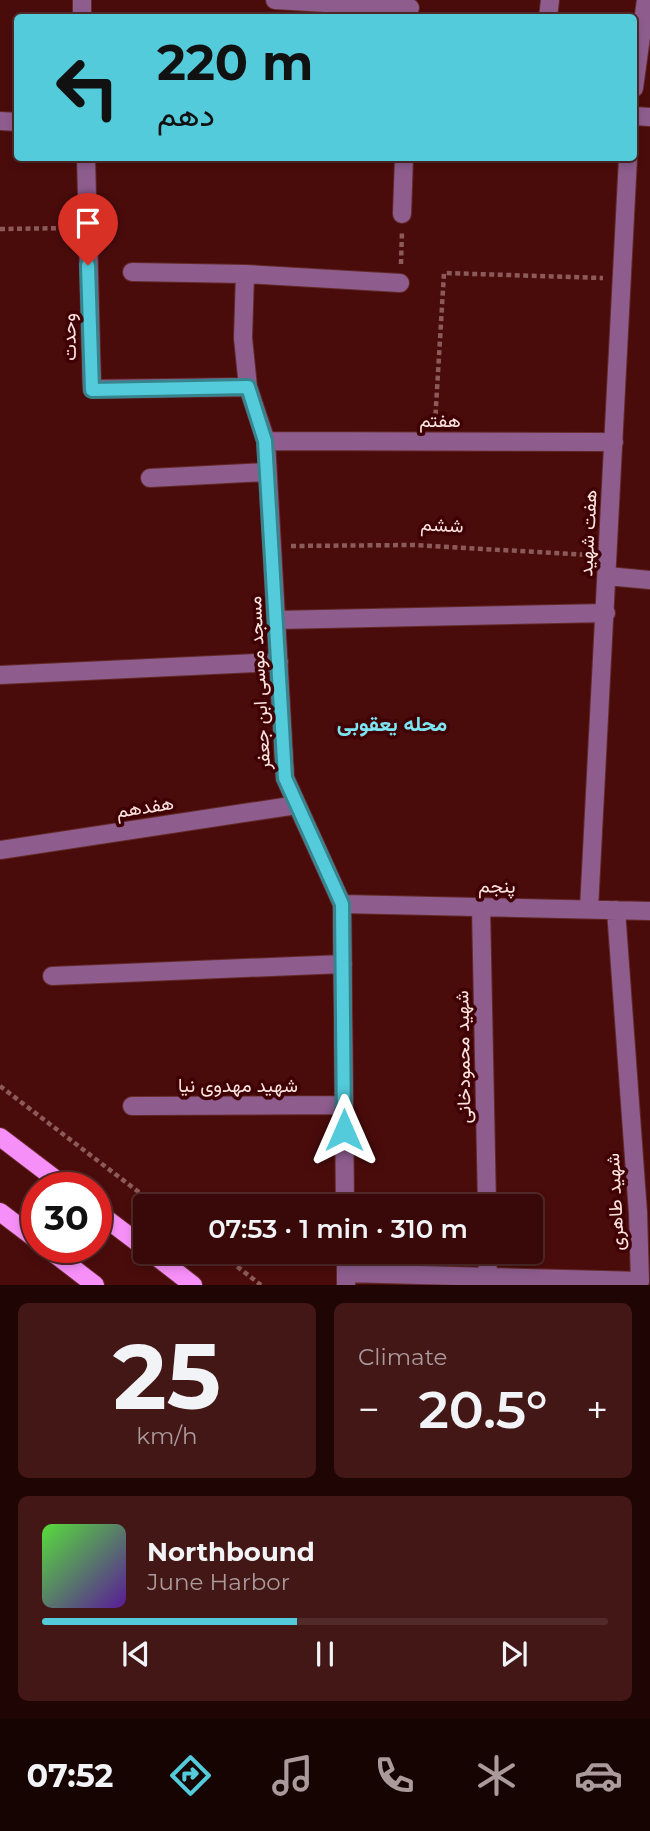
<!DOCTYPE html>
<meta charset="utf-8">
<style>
:root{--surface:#380908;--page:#431716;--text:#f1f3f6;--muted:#ab9a9c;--line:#522a29;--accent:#53cbda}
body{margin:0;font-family:Montserrat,Vazirmatn,sans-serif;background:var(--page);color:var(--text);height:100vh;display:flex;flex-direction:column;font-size:26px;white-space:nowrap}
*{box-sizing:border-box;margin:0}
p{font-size:23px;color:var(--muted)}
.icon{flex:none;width:38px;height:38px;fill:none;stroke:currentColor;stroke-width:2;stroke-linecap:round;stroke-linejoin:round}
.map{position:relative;height:1285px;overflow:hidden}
.panel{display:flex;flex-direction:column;gap:18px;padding:18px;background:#1f0504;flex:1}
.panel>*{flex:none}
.guide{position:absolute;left:14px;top:14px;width:623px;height:147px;border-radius:7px;box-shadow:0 4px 10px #0003,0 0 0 2px var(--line);background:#53cbda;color:#111;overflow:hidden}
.speed{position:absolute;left:21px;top:1172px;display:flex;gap:14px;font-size:35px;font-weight:700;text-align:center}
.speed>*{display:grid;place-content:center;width:91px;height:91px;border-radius:50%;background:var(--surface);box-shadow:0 4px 10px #0003,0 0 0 2px var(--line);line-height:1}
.speed .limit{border:10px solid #d22;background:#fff;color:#111}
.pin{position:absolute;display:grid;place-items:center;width:60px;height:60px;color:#fff;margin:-72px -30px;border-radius:50% 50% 50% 0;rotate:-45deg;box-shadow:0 0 7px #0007}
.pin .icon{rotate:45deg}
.me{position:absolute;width:77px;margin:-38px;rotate:0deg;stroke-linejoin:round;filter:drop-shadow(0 0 5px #0008)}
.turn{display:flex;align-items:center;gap:24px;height:147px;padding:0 28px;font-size:32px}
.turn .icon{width:91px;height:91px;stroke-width:2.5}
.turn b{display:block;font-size:49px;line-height:60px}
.big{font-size:52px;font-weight:600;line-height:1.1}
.panel .widget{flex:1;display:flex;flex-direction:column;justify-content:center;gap:10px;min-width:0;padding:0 24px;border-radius:10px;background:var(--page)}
.panel .dial{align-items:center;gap:0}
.dial b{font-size:91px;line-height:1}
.song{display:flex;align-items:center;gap:21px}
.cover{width:84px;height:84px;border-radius:10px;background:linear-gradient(135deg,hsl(110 70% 55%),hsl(270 70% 35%))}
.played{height:7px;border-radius:4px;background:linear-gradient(90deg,var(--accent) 45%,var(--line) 45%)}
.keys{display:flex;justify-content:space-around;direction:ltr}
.heat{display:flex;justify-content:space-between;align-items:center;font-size:38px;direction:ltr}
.panel .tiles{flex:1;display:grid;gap:18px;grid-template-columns:1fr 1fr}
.widget:last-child{grid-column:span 2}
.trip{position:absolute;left:133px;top:1194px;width:410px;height:70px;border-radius:7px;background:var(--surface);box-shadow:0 4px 10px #0003,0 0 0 2px var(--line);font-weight:600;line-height:70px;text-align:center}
.menu{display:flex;height:112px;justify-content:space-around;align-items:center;background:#160403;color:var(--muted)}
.menu .icon{width:49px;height:49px}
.menu .current{color:var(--accent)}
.menu b{font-size:32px;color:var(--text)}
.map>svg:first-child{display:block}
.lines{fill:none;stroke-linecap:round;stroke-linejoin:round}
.minor-casing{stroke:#632a29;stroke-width:20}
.major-casing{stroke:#632a29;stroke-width:20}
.path{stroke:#8b5a59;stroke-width:4.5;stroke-dasharray:5 3.5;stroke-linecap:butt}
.minor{stroke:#8e5d8e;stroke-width:18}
.major{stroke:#f78ff8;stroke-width:18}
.route-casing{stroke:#36848e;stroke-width:18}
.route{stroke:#53cbda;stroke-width:12}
.labels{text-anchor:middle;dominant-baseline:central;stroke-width:7;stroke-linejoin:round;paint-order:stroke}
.street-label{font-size:19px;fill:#fce3e0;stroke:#3f0103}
.neighbourhood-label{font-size:21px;font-weight:bold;fill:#7be5f3;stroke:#3f0103}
</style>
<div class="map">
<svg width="650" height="1285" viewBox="0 0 650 1285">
<rect width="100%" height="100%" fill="#4a0c0b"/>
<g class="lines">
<g class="minor-casing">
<path id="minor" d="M82,0V18
M275,0L410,8
M548,18L550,0
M634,88L646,0
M634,116L650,117
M0,121L18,122
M86,158L92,389L248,387
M402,214L404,158
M132,272L245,274L400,283
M245,274L243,338L248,387L266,441L285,778L342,904L345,1206
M266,441L614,442
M150,478L267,472
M607,576L650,580
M277,620L606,613
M0,675L279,662
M0,850L297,805
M342,904L650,911
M481,907L487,1206
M589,909L628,158
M52,976L343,964
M132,1106L344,1105
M346,1251V1285
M487,1251L488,1277
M346,1273L640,1281L638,1213L616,910"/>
</g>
<g class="major-casing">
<path id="major" d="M0,1137L67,1188
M96,1211L145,1248
M0,1212L37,1240
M47,1248L95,1285
M149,1251L193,1285"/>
</g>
<path class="path" d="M0,229L69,228
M401,264L402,231
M435,423L444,273L603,278
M291,546L413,545L590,555
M0,1086L157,1206
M217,1251L261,1285"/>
<use href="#minor" class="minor"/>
<use href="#major" class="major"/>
</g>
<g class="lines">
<g class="route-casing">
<path id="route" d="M88,265L92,390L248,387L265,441L285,778L342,904L344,1130"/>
</g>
<use href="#route" class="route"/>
</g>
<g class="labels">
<g class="street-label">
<text transform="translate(69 337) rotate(-91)">وحدت</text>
<text x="440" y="420">هفتم</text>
<text transform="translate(442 525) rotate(3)">ششم</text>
<text transform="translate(588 533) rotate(-87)">هفت شهید</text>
<text transform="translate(259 683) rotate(-93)">مسجد موسی ابن جعفر</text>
<text transform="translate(145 807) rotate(-9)">هفدهم</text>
<text transform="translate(497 886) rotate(1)">پنجم</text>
<text transform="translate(463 1057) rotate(-91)">شهید محمودخانی</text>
<text x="238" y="1085">شهید مهدوی نیا</text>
<text transform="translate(615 1202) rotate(-93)">شهید طاهری</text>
</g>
<g class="neighbourhood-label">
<text x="392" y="723">محله یعقوبی</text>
</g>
</g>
</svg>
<div class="speed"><div class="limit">30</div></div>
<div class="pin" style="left:88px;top:265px;background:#d93025"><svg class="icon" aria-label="arrive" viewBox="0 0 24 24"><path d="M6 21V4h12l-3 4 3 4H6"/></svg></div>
<svg class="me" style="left:344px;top:1130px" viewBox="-20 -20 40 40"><path d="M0-17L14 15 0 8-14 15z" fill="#53cbda" stroke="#fff" stroke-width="4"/></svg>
<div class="trip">07:53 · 1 min · 310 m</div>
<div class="guide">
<div class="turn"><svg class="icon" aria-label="left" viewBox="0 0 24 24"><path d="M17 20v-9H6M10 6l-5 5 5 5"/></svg><div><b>220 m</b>دهم</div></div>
</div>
</div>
<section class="panel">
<div class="tiles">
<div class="widget dial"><b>25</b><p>km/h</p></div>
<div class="widget"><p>Climate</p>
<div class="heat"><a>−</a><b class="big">20.5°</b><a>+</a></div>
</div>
<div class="widget">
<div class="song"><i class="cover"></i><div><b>Northbound</b><p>June Harbor</p></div></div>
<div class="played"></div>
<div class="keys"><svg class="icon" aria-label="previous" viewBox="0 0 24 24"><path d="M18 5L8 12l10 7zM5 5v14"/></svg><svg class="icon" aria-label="pause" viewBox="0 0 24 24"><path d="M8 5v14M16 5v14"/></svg><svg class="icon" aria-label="next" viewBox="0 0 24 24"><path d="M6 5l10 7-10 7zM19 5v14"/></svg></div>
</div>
</div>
</section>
<nav class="menu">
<b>07:52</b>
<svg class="icon current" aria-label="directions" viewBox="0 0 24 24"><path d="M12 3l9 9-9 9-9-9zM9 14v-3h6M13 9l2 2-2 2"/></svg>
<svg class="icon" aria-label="music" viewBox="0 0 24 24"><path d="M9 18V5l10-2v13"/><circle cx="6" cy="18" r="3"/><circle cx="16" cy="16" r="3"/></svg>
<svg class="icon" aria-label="phone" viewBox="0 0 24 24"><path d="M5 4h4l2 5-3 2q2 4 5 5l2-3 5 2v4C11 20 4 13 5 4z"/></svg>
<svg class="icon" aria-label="climate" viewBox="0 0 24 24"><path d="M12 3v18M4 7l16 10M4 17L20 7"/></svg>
<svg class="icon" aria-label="car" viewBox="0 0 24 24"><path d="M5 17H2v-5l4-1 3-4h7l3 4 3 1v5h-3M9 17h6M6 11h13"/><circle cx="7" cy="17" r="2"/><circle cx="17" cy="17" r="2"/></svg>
</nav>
